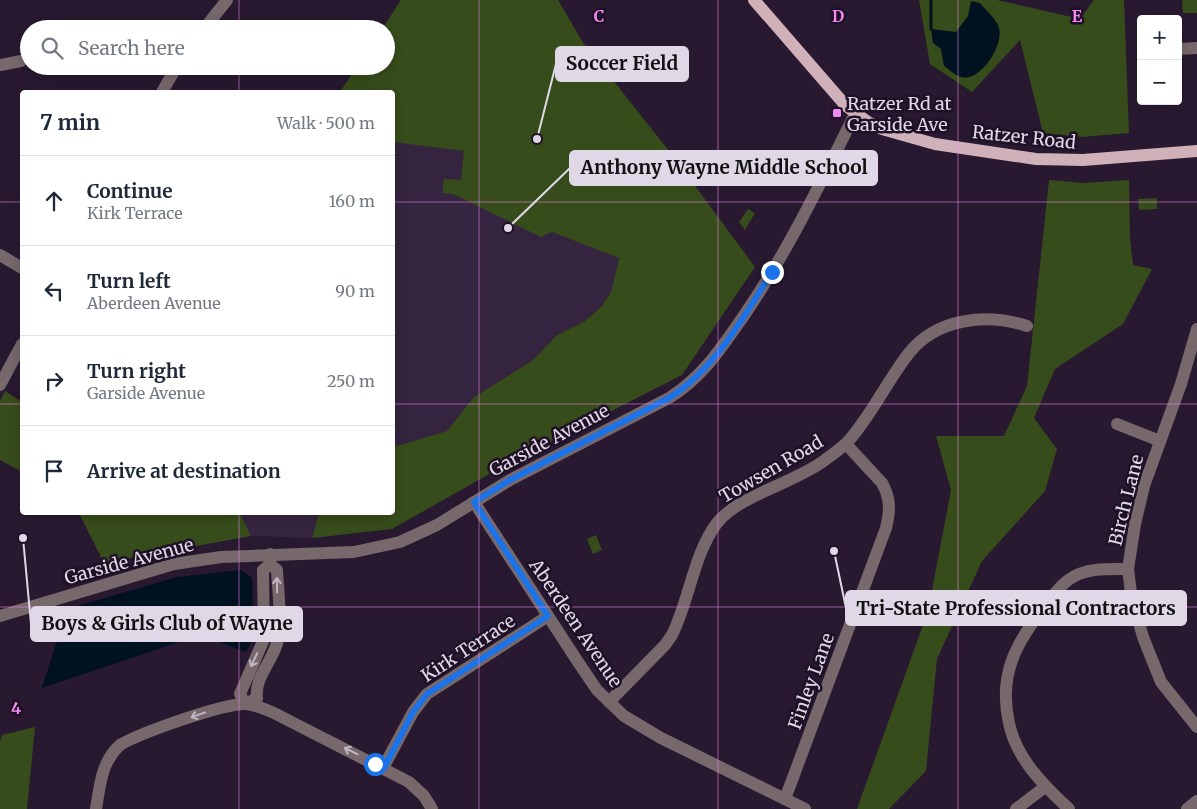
<!DOCTYPE html>
<html lang="en">
<head>
<meta charset="utf-8">
<style>
	:root { --surface:#fff; --page:#f6f6f7; --text:#1f2937; --muted:#747a83; --line:#e0e1e3 }
	body { margin:0; font-family:Merriweather,serif; background:var(--page); color:var(--text) }
	.controls { position:absolute; right:15px; top:15px; display:grid; overflow:hidden; border-radius:5px; box-shadow:0 2px 12px #0003 }
	.controls button { width:45px; height:45px; display:grid; place-items:center; padding:0; border:0; border-bottom:1px solid var(--line); background:var(--surface); color:var(--text); font:25px sans-serif }
	.stop { position:absolute; width:15px; height:15px; margin:-11px; border:4px solid #1a73e8; border-radius:50%; background:#fff }
	.stop.end { background:#1a73e8; border-color:#fff; box-shadow:0 1px 5px #0008 }
	.list { margin:0; padding:0; list-style:none }
	h2 { display:flex; justify-content:space-between; align-items:center; height:65px; margin:0; padding:0 20px; font-size:21px }
	h2 small { font-size:16px; font-weight:400; color:var(--muted) }
	.list li { display:grid; grid-template-columns:32px 1fr auto; gap:15px; align-items:center; box-sizing:border-box; height:90px; padding:0 20px; border-top:1px solid var(--line) }
	.list b { display:block; font-size:19px; white-space:nowrap }
	.list p { margin:0; font-size:16px; white-space:nowrap; color:var(--muted) }
	.list em { font-size:16px; font-style:normal; color:var(--muted) }
	.icon { flex:none; width:28px; height:28px; fill:none; stroke:currentColor; stroke-width:2; stroke-linecap:round; stroke-linejoin:round }
	.map { position:relative; flex:none; width:1197px; height:809px; overflow:hidden }
	.search { position:absolute; background:var(--surface); box-shadow:0 2px 12px #0003; left:20px; top:20px; width:375px; height:55px; display:flex; align-items:center; gap:12px; box-sizing:border-box; padding:0 18px; border-radius:28px; color:var(--muted); font-size:19px }
	.panel { position:absolute; background:var(--surface); box-shadow:0 2px 12px #0003; left:20px; top:90px; width:375px; height:425px; border-radius:5px }
	.map>svg:first-child { display:block }
	.built { fill:#35243f }
	.green { fill:#374c1b }
	.water { fill:#001120 }
	.lines { fill:none; stroke-linecap:round; stroke-linejoin:round }
	.stream { stroke:#001120; stroke-width:3 }
	.minor { stroke:#77686c; stroke-width:12 }
	.major { stroke:#d0b0b9; stroke-width:12 }
	.oneway { stroke:#c1b6c2 }
	.route { stroke:#1a73e8; stroke-width:6 }
	.grid { fill:none; stroke:#f38af1; stroke-width:1; stroke-opacity:0.55 }
	.poi-dot { fill:#f38af1; stroke:#1e1026; stroke-width:2 }
	.labels { text-anchor:middle; dominant-baseline:central; stroke-width:5; stroke-linejoin:round; paint-order:stroke }
	.poi-label { font-size:18px; fill:#e1d8e7; stroke:#1e1026; text-anchor:start }
	.street-label { font-size:18px; fill:#e1d8e7; stroke:#1e1026 }
	.grid-label { font-size:16px; text-anchor:middle; font-weight:bold; fill:#f38af1; stroke:#1e1026; stroke-width:5; stroke-linejoin:round; paint-order:stroke }
	.leader { fill:none; stroke:#e1d8e7; stroke-width:2 }
	.callout-dot { fill:#e1d8e7; stroke:#1e1026; stroke-width:2 }
	.callout { fill:#e1d8e7; stroke:#e1d8e7; stroke-width:2 }
	.callout-label { font-size:19px; text-anchor:middle; font-weight:bold; fill:#111 }
</style>
</head>
<body>
<div class="map">
<svg width="1197" height="809" viewBox="0 0 1197 809">
	<rect width="100%" height="100%" fill="#281930"/>
	<!-- built -->
	<g class="built">
		<polygon points="401,0 558,0 582,41 619,257 611,292 601,307 585,321 557,335 533,360 473,398 447,431 393,447 392,92 340,92 357,66 386,66 386,29 382,29"/>
		<polygon points="240,513 319,513 312,538 251,536"/>
	</g>
	<!-- green -->
	<g class="green">
		<polygon points="401,0 558,0 582,41 673,156 755,267 682,375 507,464 392,529 312,538 319,513 392,512 393,447 447,431 473,398 533,360 557,335 585,321 601,307 611,292 619,258 552,232 541,237 453,194 442,193 444,179 461,180 464,151 393,142 392,92 340,92 357,66 386,66 386,29 382,29"/>
		<polygon points="919,0 997,0 1080,19 1094,0 1124,0 1129,133 1082,137 1043,133 1020,40 972,92 930,64"/>
		<polygon points="1182,0 1197,0 1197,13 1183,13"/>
		<polygon points="1049,180 1084,183 1129,180 1130,238 1133,265 1152,269 1123,324 1055,369 1034,418 1057,449 1045,491 982,561 937,659 926,771 889,809 857,809 928,611 951,490 936,436 1004,436 1027,386"/>
		<polygon points="1157,198 1157,209 1139,210 1138,199"/>
		<polygon points="748,209 755,213 745,230 739,222"/>
		<polygon points="5,391 22,402 22,472 0,460 0,401"/>
		<polygon points="79,513 240,513 251,536 104,563"/>
		<polygon points="596,535 602,550 593,554 587,539"/>
		<polygon points="35,727 27,809 0,809 0,741 2,735"/>
	</g>
	<!-- water -->
	<g class="water">
		<path d="M971,1L980,3C985,10 997,19 999,28C1004,45 980,83 961,77C955,76 949,69 944,66L941,49L933,43L931,29L956,32L968,16Z"/>
		<polygon points="241,570 252,578 254,637 246,652 200,635 42,688 67,609 177,577"/>
	</g>
	<g class="lines">
		<!-- stream -->
		<polyline class="stream" points="931,29 931,0"/>
		<!-- minor -->
		<g class="minor">
			<polyline points="204,29 227,0"/>
			<polyline points="1178,49 1197,48"/>
			<polyline points="0,65 21,61"/>
			<polyline points="162,92 177,66"/>
			<polyline points="0,255 22,268"/>
			<polyline points="1197,329 1181,384 1144,486 1135,524 1128,569 1131,593 1143,637 1161,682 1197,727"/>
			<polyline points="0,385 22,344"/>
			<polyline points="1117,424 1160,441"/>
			<polyline points="474,502 578,662 597,690 624,716 661,738 805,809"/>
			<path d="M270,554V564L277,570C278,592 282,619 278,640C273,661 254,678 257,698L245,704L240,694L264,639L263,570L270,564"/>
			<path d="M0,616L174,564L221,557L354,552L400,542L437,525L510,480L669,398C703,377 722,347 745,314C788,251 821,182 855,114"/>
			<path d="M609,702L665,645L672,635C689,601 694,553 717,523C739,495 795,483 825,460C834,453 844,447 851,438C873,412 888,380 909,353C937,318 987,313 1027,326"/>
			<polyline points="383,768 413,712 427,694 548,616"/>
			<path d="M785,799L886,528C890,511 891,499 882,483L846,444"/>
			<path d="M96,809C100,786 101,762 120,745C140,733 224,703 246,704C256,705 264,709 272,712L409,782L424,796L432,809"/>
			<polyline points="1016,809 1045,787"/>
			<path d="M1069,809C1044,786 1016,758 1009,723C998,675 1016,642 1046,605C1055,593 1064,580 1079,574C1094,568 1112,569 1128,569"/>
			<polyline points="1187,809 1197,801"/>
		</g>
		<!-- major -->
		<polyline class="major" points="754,0 846,106 868,122 882,129 935,144 1036,159 1083,160 1197,151"/>
	</g>
	<!-- one-way arrows -->
	<defs><path id="oneway-shaft" d="M-6 0H5M1.5-3L5.5 0L1.5 3" fill="none" stroke-width="1.6" stroke-linecap="round" stroke-linejoin="round" transform="scale(1.25)"/></defs>
	<g class="oneway">
		<use href="#oneway-shaft" transform="translate(277 585) rotate(-91)"/>
		<use href="#oneway-shaft" transform="translate(254 660) rotate(115)"/>
		<use href="#oneway-shaft" transform="translate(198 715) rotate(160)"/>
		<use href="#oneway-shaft" transform="translate(351 751) rotate(-154)"/>
	</g>
	<g class="lines">
		<!-- route -->
		<path class="route" d="M375,764L384,768L413,712L427,694L548,616L474,502L510,480L669,398C715,369 743,318 772,272"/>
	</g>
	<!-- grid -->
	<path class="grid" d="M239,0V29M479,0V809M718,0V809M958,0V809M239,66V92M0,202H22M392,202H1197M0,404H22M392,404H1197M239,512V809M0,607H1197"/>
	<!-- markers -->
	<rect class="poi-dot" x="832" y="108" width="10" height="10" rx="2.5"/>
	<g class="labels">
		<!-- poi labels -->
		<g class="poi-label">
			<text x="847" y="103">Ratzer Rd at<tspan x="847" dy="21">Garside Ave</tspan></text>
		</g>
		<!-- street labels -->
		<g class="street-label">
			<text transform="translate(1024 137) rotate(6)">Ratzer Road</text>
			<text transform="translate(549 440) rotate(-28)">Garside Avenue</text>
			<text transform="translate(771 469) rotate(-30)">Towsen Road</text>
			<text transform="translate(1126 500) rotate(-76)">Birch Lane</text>
			<text transform="translate(129 561) rotate(-15)">Garside Avenue</text>
			<text transform="translate(576 623) rotate(56)">Aberdeen Avenue</text>
			<text transform="translate(468 648) rotate(-33)">Kirk Terrace</text>
			<text transform="translate(811 681) rotate(-70)">Finley Lane</text>
		</g>
	</g>
	<g class="grid-label">
		<text x="599" y="22">C</text>
		<text x="838" y="22">D</text>
		<text x="1077" y="22">E</text>
		<text x="16" y="714">4</text>
	</g>
	<!-- callouts -->
	<path class="leader" d="M537 139L556 64M508 228L570 168M834 551L846 608M23 538L31 624"/>
	<g class="callout-dot">
		<circle cx="537" cy="139" r="5"/>
		<circle cx="508" cy="228" r="5"/>
		<circle cx="834" cy="551" r="5"/>
		<circle cx="23" cy="538" r="5"/>
	</g>
	<g class="callout">
		<rect x="556" y="47" width="132" height="34" rx="5"/>
		<rect x="570" y="151" width="307" height="34" rx="5"/>
		<rect x="846" y="591" width="340" height="34" rx="5"/>
		<rect x="31" y="607" width="271" height="34" rx="5"/>
	</g>
	<g class="callout-label">
		<text x="622" y="70">Soccer Field</text>
		<text x="724" y="174">Anthony Wayne Middle School</text>
		<text x="1016" y="615">Tri-State Professional Contractors</text>
		<text x="167" y="630">Boys &amp; Girls Club of Wayne</text>
	</g>
</svg>
<div class="controls">
<button>+</button>
<button>−</button>
</div>
<div class="stop" style="left:375px;top:764px"></div>
<div class="stop end" style="left:772px;top:272px"></div>
<div class="search"><svg class="icon" aria-label="search" viewBox="0 0 24 24"><circle cx="10" cy="10" r="6"/><path d="M15 15l6 6"/></svg>Search here</div>
<section class="panel">
<h2>7 min<small>Walk · 500 m</small></h2>
<ul class="list">
<li><svg class="icon" aria-label="ahead" viewBox="0 0 24 24"><path d="M12 20V5M6 11l6-6 6 6"/></svg><div><b>Continue</b><p>Kirk Terrace</p></div><em>160 m</em></li>
<li><svg class="icon" aria-label="left" viewBox="0 0 24 24"><path d="M17 20v-9H6M10 6l-5 5 5 5"/></svg><div><b>Turn left</b><p>Aberdeen Avenue</p></div><em>90 m</em></li>
<li><svg class="icon" aria-label="right" viewBox="0 0 24 24"><path d="M7 20v-9h11M14 6l5 5-5 5"/></svg><div><b>Turn right</b><p>Garside Avenue</p></div><em>250 m</em></li>
<li><svg class="icon" aria-label="arrive" viewBox="0 0 24 24"><path d="M6 21V4h12l-3 4 3 4H6"/></svg><div><b>Arrive at destination</b></div></li>
</ul>
</section>
</div>
</body>
</html>
